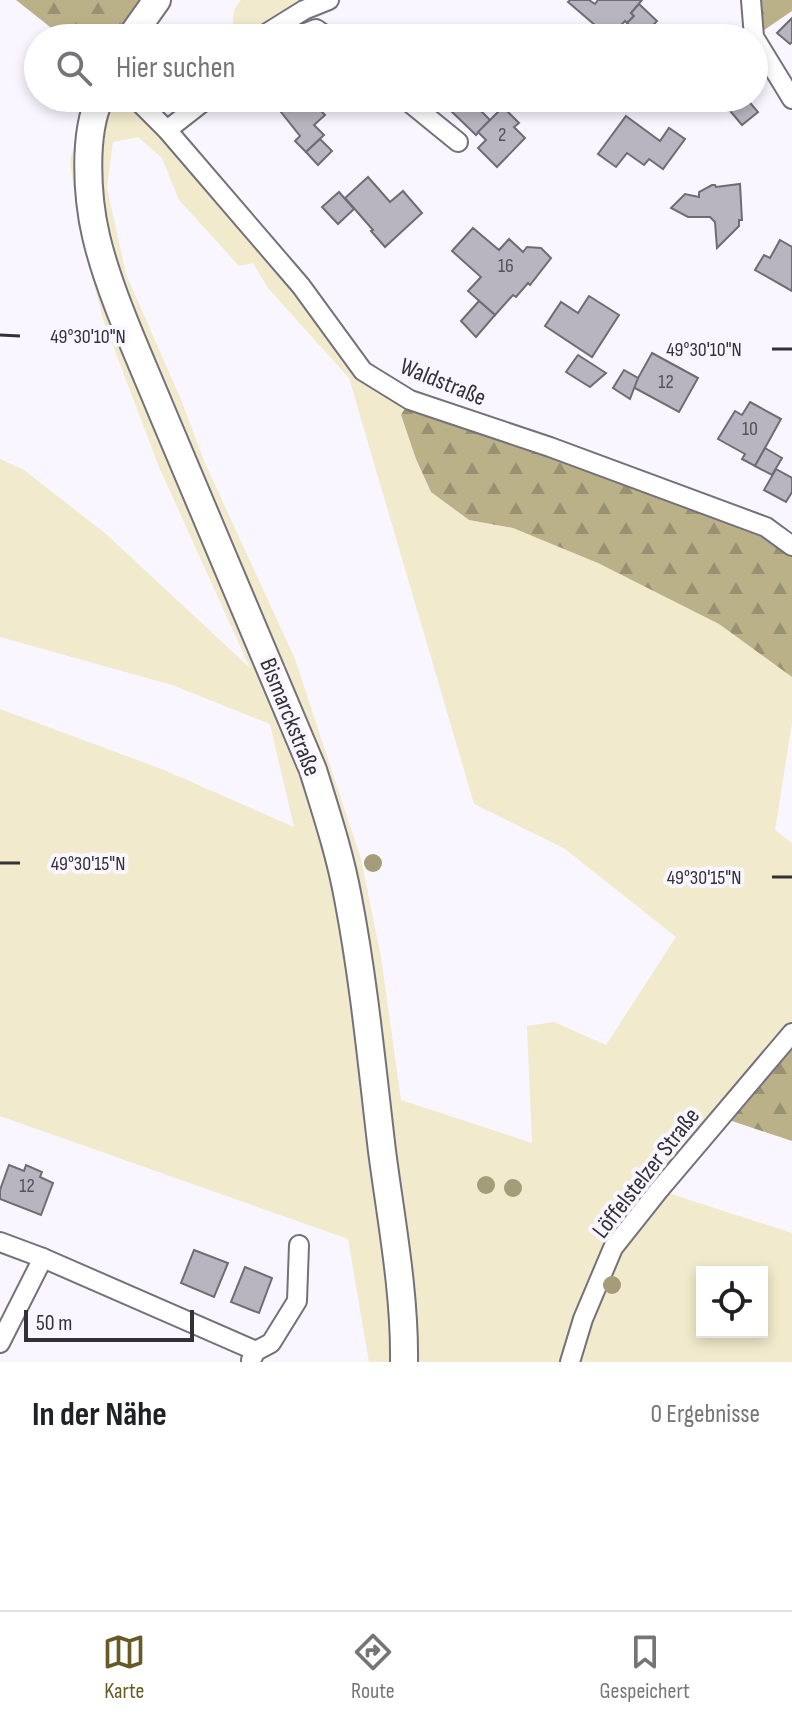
<!DOCTYPE html>
<html lang="de">
<head>
<meta charset="utf-8">
<style>
	:root { --surface:#fff; --page:#f2f2f2; --text:#202124; --muted:#757577; --line:#e0e0e0; --accent:#675a27 }
	body { margin:0; font-family:"Sofia Sans Condensed",sans-serif; background:var(--page); color:var(--text) }
	.controls { position:absolute; right:24px; bottom:24px; display:grid; overflow:hidden; border-radius:0px; box-shadow:0 4px 12px #0003 }
	.controls button { width:72px; height:72px; display:grid; place-items:center; padding:0; border:0; border-bottom:2px solid var(--line); background:var(--surface); color:var(--text); font:40px sans-serif }
	.scale { position:absolute; left:24px; bottom:20px; width:170px; box-sizing:border-box; padding-left:8px; border:4px solid #333136; border-top:0; font-size:22px; line-height:28px; white-space:nowrap; color:#333136; -webkit-text-stroke:6px #f9f6ff; paint-order:stroke }
	.list { margin:0; padding:0; list-style:none }
	h2 { display:flex; justify-content:space-between; align-items:center; height:104px; margin:0; padding:0 32px; font-size:34px }
	h2 small { font-size:26px; font-weight:400; color:var(--muted) }
	.icon { flex:none; width:44px; height:44px; fill:none; stroke:currentColor; stroke-width:2; stroke-linecap:round; stroke-linejoin:round }
	.map { position:relative; flex:none; width:792px; height:1362px; overflow:hidden }
	.search { position:absolute; background:var(--surface); box-shadow:0 4px 12px #0003; left:24px; right:24px; top:24px; height:88px; display:flex; align-items:center; gap:20px; box-sizing:border-box; padding:0 28px; border-radius:44px; color:var(--muted); font-size:30px }
	.sheet { height:248px; background:var(--surface) }
	nav { display:flex; justify-content:space-around; align-items:center; box-sizing:border-box; height:112px; border-top:2px solid var(--line); background:var(--surface); font-size:22px; color:var(--muted) }
	nav a { display:grid; justify-items:center; gap:4px }
	nav .on { color:var(--accent) }
	.map>svg:first-child { display:block }
	.grass { fill:#f1eacc; fill-rule:evenodd }
	.forest { fill:url(#forest-firs) }
	.building { fill:#b9b5c0; stroke:#6f6c76; stroke-width:2 }
	.lines { fill:none; stroke-linecap:round; stroke-linejoin:round }
	.street-casing { stroke:#74717b; stroke-width:22 }
	.secondary-casing { stroke:#74717b; stroke-width:30 }
	.street { stroke:#fff; stroke-width:18 }
	.secondary { stroke:#fff; stroke-width:26 }
	.tree { fill:#a59c79 }
	.ticks { fill:none; stroke:#333136; stroke-width:3 }
	.labels { text-anchor:middle; dominant-baseline:central; stroke-width:8; stroke-linejoin:round; paint-order:stroke }
	.number-label { font-size:20px; fill:#545258 }
	.street-label { font-size:24px; fill:#333136; stroke:#f9f6ff }
	.ticks-label { font-size:20px; text-anchor:middle; fill:#333136; stroke:#f9f6ff; stroke-width:8; stroke-linejoin:round; paint-order:stroke }
</style>
</head>
<body>
<div class="map">
<svg width="792" height="1362" viewBox="0 0 792 1362">
	<defs>
		<pattern id="forest-firs" width="22" height="20" patternUnits="userSpaceOnUse" patternTransform="scale(2)"><rect width="22" height="20" fill="#bbb189"/><path d="M5 1l3.5 6h-7zM16 11l3.5 6h-7z" fill="#999171"/></pattern>
	</defs>
	<rect width="100%" height="100%" fill="#f9f6ff"/>
	<!-- grass -->
	<g class="grass">
		<polygon points="241,0 329,0 259,38 232,38 234,10"/>
		<path d="M87,98H135L363,371L410,400L401,415L416,459L431,492L469,520L513,528L598,562L719,624L792,677V723L775,830L792,843V1033L659,1190L792,1233V1362H369L348,1239L0,1116V709L164,770L294,827L270,724L172,685L0,637V459L24,470L106,534L250,668L159,467L104,322L79,229L70,161ZM138,137L162,158L179,200L239,266L253,263L268,288L349,378L474,804L565,849L676,937L606,1045L554,1022L527,1026L532,1143L401,1100L381,957L361,859L295,659L204,461L182,402L126,274L107,188L113,142ZM702,1272H762V1332H702Z"/>
	</g>
	<!-- forest -->
	<g class="forest">
		<polygon points="16,0 157,0 130,38 64,38"/>
		<polygon points="751,0 792,0 792,11 754,37"/>
		<polygon points="410,400 792,546 792,677 719,624 598,563 513,528 469,520 431,492 416,459 401,415"/>
		<polygon points="792,1033 792,1141 720,1117"/>
	</g>
	<!-- building -->
	<g class="building">
		<polygon points="570,0 589,0 595,4 598,0 642,0 631,13 634,16 627,23 625,21 609,38 604,38 594,29 596,26 568,2"/>
		<polygon points="639,4 657,21 642,37 627,23 634,16 631,13"/>
		<polygon points="792,18 792,42 790,44 777,33"/>
		<polygon points="276,98 308,98 325,115 314,125 324,135 306,152 295,141 300,136 273,102"/>
		<polygon points="460,98 468,98 490,120 476,135 449,109"/>
		<polygon points="735,98 746,98 758,112 742,125 726,106"/>
		<polygon points="503,107 519,123 514,127 525,138 497,167 478,148 486,140 478,132"/>
		<polygon points="626,116 660,141 669,128 685,139 663,169 649,159 644,165 627,153 616,167 598,154"/>
		<polygon points="320,139 332,151 318,165 306,152"/>
		<polygon points="368,177 390,202 403,191 422,213 385,247 371,231 373,230 345,198"/>
		<polygon points="740,184 742,220 739,220 739,226 717,248 715,222 710,217 688,217 671,208 685,194 699,197 699,192 712,185 715,185 716,187"/>
		<polygon points="339,192 354,209 338,224 322,207"/>
		<polygon points="473,228 499,250 509,239 523,252 527,247 541,248 551,258 530,285 528,283 516,297 513,295 495,315 468,291 481,277 452,251"/>
		<polygon points="780,240 792,247 792,291 755,270 764,255 770,258"/>
		<polygon points="589,296 619,315 592,357 545,326 561,302 578,313"/>
		<polygon points="479,301 495,315 476,337 461,321"/>
		<polygon points="652,353 698,378 679,412 633,387"/>
		<polygon points="578,355 606,373 590,387 566,372"/>
		<polygon points="624,370 638,378 630,399 613,388"/>
		<polygon points="750,402 781,419 755,466 742,459 745,454 718,439 735,411 742,415"/>
		<polygon points="765,448 782,458 772,475 755,466"/>
		<polygon points="776,469 792,478 792,492 786,502 764,490"/>
		<polygon points="9,1165 24,1171 26,1165 42,1172 40,1177 53,1183 41,1215 0,1199 0,1190"/>
		<polygon points="194,1250 228,1263 214,1297 181,1283"/>
		<polygon points="245,1267 272,1278 259,1313 231,1302"/>
	</g>
	<g class="lines">
		<!-- street casing -->
		<g class="street-casing">
			<g id="street">
				<polyline points="751,0 754,37 792,99"/>
				<polyline points="259,38 304,10 329,0"/>
				<polyline points="293,38 316,29 329,38"/>
				<polyline points="135,98 167,130 301,286 363,371 410,400 550,447 766,527 792,546"/>
				<polyline points="404,98 458,142"/>
				<polyline points="167,130 208,98"/>
				<polyline points="0,1242 43,1258 256,1351"/>
				<polyline points="0,1343 43,1258"/>
				<polyline points="251,1360 256,1351 271,1343 297,1301 299,1245"/>
				<polyline points="570,1362 583,1319 613,1248 659,1190 792,1033"/>
			</g>
		</g>
		<!-- secondary casing -->
		<g class="secondary-casing">
			<g id="secondary">
				<polyline points="130,38 157,0"/>
				<path d="M100,98C83,134 87,197 96,236C109,292 140,358 162,412C211,531 263,650 313,770C326,812 340,854 348,898C364,981 372,1067 382,1151C391,1220 405,1292 404,1362"/>
			</g>
		</g>
		<!-- street -->
		<use href="#street" class="street"/>
		<!-- secondary -->
		<use href="#secondary" class="secondary"/>
	</g>
	<!-- trees -->
	<g class="tree">
		<circle cx="373" cy="863" r="9"/>
		<circle cx="486" cy="1185" r="9"/>
		<circle cx="513" cy="1188" r="9"/>
		<circle cx="612" cy="1285" r="9"/>
	</g>
	<!-- ticks -->
	<path class="ticks" d="M0,335L20,336M772,349H792M0,863H20M772,877H792"/>
	<g class="labels">
		<!-- number labels -->
		<g class="number-label">
			<text x="502" y="135">2</text>
			<text x="506" y="266">16</text>
			<text x="666" y="382">12</text>
			<text x="750" y="429">10</text>
			<text x="27" y="1186">12</text>
		</g>
		<!-- street labels -->
		<g class="street-label">
			<text transform="translate(443 382) rotate(22)">Waldstraße</text>
			<text transform="translate(290 717) rotate(68)">Bismarckstraße</text>
			<text transform="translate(646 1173) rotate(-52)">Löffelstelzer Straße</text>
		</g>
	</g>
	<g class="ticks-label">
		<text x="88" y="343">49°30'10"N</text>
		<text x="704" y="356">49°30'10"N</text>
		<text x="88" y="870">49°30'15"N</text>
		<text x="704" y="884">49°30'15"N</text>
	</g>
</svg>
<div class="controls">
<button><svg class="icon" aria-label="locate" viewBox="0 0 24 24"><circle cx="12" cy="12" r="6"/><path d="M12 2v4M12 18v4M2 12h4M18 12h4"/></svg></button>
</div>
<div class="scale">50 m</div>
<div class="search"><svg class="icon" aria-label="search" viewBox="0 0 24 24"><circle cx="10" cy="10" r="6"/><path d="M15 15l6 6"/></svg>Hier suchen</div>
</div>
<section class="sheet">
<h2>In der Nähe<small>0 Ergebnisse</small></h2>
<ul class="list">
</ul>
</section>
<nav>
<a class="on"><svg class="icon" aria-label="map" viewBox="0 0 24 24"><path d="M3 6l6-2 6 2 6-2v14l-6 2-6-2-6 2zM9 4v14M15 6v14"/></svg>Karte</a>
<a><svg class="icon" aria-label="directions" viewBox="0 0 24 24"><path d="M12 3l9 9-9 9-9-9zM9 14v-3h6M13 9l2 2-2 2"/></svg>Route</a>
<a><svg class="icon" aria-label="saved" viewBox="0 0 24 24"><path d="M7 4h10v16l-5-4-5 4z"/></svg>Gespeichert</a>
</nav>
</body>
</html>
